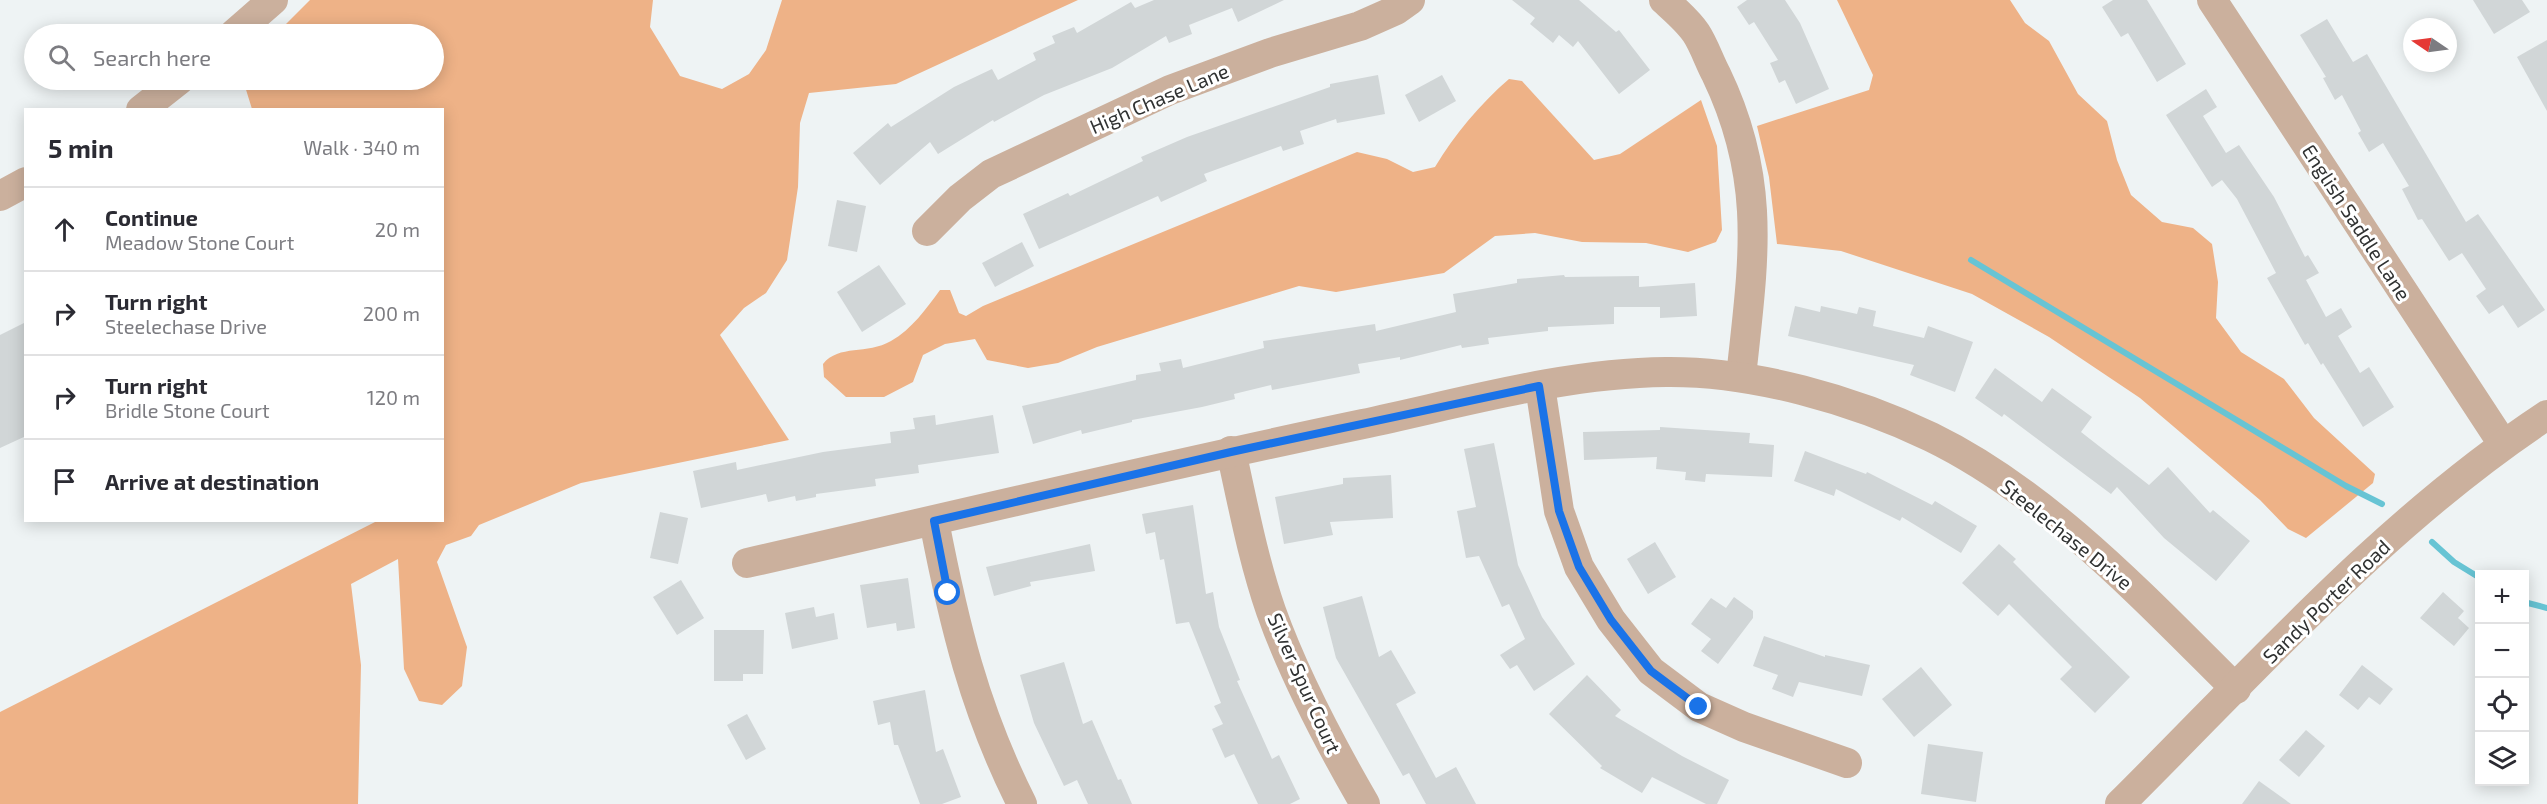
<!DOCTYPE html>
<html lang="en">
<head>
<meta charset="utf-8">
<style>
	:root { --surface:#fff; --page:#f2f2f3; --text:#2b2b33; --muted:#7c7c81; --line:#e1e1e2 }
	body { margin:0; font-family:"Exo 2",sans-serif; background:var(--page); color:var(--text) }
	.controls { position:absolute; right:18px; bottom:18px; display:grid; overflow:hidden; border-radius:0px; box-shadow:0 3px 15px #0003 }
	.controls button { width:54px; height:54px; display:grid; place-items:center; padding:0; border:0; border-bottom:2px solid var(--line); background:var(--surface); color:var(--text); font:30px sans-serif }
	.compass { position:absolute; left:2403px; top:18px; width:54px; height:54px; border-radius:50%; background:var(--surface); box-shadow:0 3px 15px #0003; rotate:283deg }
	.stop { position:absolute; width:18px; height:18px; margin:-14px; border:4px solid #1a73e8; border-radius:50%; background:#fff }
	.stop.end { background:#1a73e8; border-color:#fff; box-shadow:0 2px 6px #0008 }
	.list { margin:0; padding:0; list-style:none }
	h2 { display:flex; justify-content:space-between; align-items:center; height:78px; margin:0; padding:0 24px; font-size:26px }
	h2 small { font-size:20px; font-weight:400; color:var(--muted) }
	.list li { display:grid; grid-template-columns:39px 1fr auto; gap:18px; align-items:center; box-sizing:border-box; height:84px; padding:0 24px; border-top:2px solid var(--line) }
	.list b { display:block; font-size:22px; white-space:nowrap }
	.list p { margin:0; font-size:20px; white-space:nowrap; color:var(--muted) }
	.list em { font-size:20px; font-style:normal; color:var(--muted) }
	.icon { flex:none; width:33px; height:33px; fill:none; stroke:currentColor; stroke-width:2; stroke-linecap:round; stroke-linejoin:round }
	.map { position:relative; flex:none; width:2547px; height:804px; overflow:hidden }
	.search { position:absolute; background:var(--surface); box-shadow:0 3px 15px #0003; left:24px; top:24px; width:420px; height:66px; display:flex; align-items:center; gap:15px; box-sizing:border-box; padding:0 21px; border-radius:33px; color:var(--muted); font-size:22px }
	.panel { position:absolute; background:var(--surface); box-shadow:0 3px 15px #0003; left:24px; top:108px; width:420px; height:414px; border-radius:0px }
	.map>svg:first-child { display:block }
	.forest { fill:#eeb287 }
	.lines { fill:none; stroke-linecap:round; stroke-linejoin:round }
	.stream { stroke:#67c4d4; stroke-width:6 }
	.building { fill:#d1d6d7 }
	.minor { stroke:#cbb09d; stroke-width:30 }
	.route { stroke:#1a73e8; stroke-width:8 }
	.labels { text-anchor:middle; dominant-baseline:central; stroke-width:6; stroke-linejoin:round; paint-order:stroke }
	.street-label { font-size:20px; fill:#303232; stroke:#fff }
</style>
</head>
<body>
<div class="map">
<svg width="2547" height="804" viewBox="0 0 2547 804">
	<rect width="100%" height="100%" fill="#eef3f4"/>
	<!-- forest -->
	<g class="forest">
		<polygon points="310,0 653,0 650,27 680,76 722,89 749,74 766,50 782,0 1078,0 896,84 809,93 800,123 798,187 787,260 766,293 744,308 720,335 789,440 581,483 479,525 471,536 446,545 437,562 467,647 462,686 442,705 419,701 404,669 398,559 351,584 361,665 358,804 0,804 0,712 377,521 442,520 442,110 252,109 243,80 434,80 434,34 276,34"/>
		<polygon points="1837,0 2010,0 2025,23 2049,41 2078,94 2107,121 2117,160 2131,195 2162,222 2193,228 2212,244 2218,282 2216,318 2241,352 2284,379 2314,418 2375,474 2373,483 2306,538 2288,529 2260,500 2140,398 2049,337 1972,294 1841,251 1777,244 1769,177 1757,126 1869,90 1873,75"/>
		<path d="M1509,79L1522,81L1594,160L1620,154L1701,100L1717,146L1722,230L1716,242L1688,252L1646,243L1582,242L1535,233L1495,236L1444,273L1336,292L1299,286L1097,347L1058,363L1028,368L987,360L975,339L945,344L923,355L913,382L884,397H846L824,377L823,364C839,344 867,355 891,341C912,329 926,309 940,290H950L959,313L966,316L983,306L1357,152L1387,159L1413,172L1435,167C1455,134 1480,104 1509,79Z"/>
	</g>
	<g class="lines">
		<!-- stream -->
		<g class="stream">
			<polyline points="1971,260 2346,486 2382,504"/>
			<polyline points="2432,542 2454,562 2480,578"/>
			<polyline points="2524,602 2547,608"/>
		</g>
	</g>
	<!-- building -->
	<g class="building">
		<polygon points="1154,0 1284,0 1238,22 1232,8 1189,25 1192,34 1169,43 1166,36 1112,68 1044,95 994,122 993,120 938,154 930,142 880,185 853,153 888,123 891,127 954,87 992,69 998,80 1036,60 1033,53 1055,43 1052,36 1074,27 1077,33 1131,2 1135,8"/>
		<polygon points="1512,0 1579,0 1616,32 1619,30 1650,70 1619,94 1578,41 1573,47 1559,35 1553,43 1530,24 1535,18"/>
		<polygon points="1747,0 1785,0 1800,23 1829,89 1796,104 1785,80 1779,83 1770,63 1778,60 1754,22 1749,25 1737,7"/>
		<polygon points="2113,0 2147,0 2186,64 2157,82 2128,33 2121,37 2102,7"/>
		<polygon points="2473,0 2522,0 2530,12 2494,34"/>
		<polygon points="2327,19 2353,62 2367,54 2466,222 2478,214 2545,310 2518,328 2503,305 2489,314 2476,296 2486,289 2462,253 2449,261 2422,219 2418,220 2402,189 2409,186 2383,143 2369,152 2358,133 2361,131 2342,95 2335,100 2323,78 2326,77 2300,35"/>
		<polygon points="2547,40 2547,111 2517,57"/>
		<polygon points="1378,75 1385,114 1337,123 1336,119 1300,131 1304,144 1283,151 1281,146 1204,174 1207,181 1161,202 1158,196 1039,249 1023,214 1068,193 1070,196 1143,161 1141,157 1187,137 1330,87 1330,84"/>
		<polygon points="1442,75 1456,101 1419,122 1405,95"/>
		<polygon points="2206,89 2217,107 2203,116 2226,153 2239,145 2274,197 2305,257 2308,255 2319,273 2306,280 2326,317 2341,308 2352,327 2338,336 2360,373 2369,367 2394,407 2363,427 2323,363 2321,365 2308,343 2305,345 2267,278 2276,273 2237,199 2222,180 2212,187 2166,115"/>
		<polygon points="837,200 866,206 857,252 828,246"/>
		<polygon points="1022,242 1034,266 995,287 982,263"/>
		<polygon points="879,265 906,304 862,332 837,292"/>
		<polygon points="1564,275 1565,277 1639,276 1639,287 1695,283 1697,316 1660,318 1660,307 1614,307 1614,324 1548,327 1548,331 1488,338 1489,344 1462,348 1461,345 1400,360 1400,357 1358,364 1360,373 1272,390 1271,385 1234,394 1235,399 1202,407 1132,420 1132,422 1082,434 1081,430 1033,444 1022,406 1136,380 1136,375 1161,371 1159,363 1181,359 1183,368 1264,348 1263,341 1375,324 1376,331 1456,312 1453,294 1517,283 1517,279"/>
		<polygon points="1795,306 1820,312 1821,306 1857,314 1859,307 1876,311 1873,326 1924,338 1928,326 1973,342 1955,392 1910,375 1914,365 1788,336"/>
		<polygon points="26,322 26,436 0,448 0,335"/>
		<polygon points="1995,368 2042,402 2052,388 2092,417 2081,432 2149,485 2168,467 2210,513 2213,510 2250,541 2216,581 2164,538 2117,487 2111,494 2004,414 2002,417 1975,398"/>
		<polygon points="935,415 936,425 993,415 999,453 918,465 919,473 875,479 876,486 816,494 816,497 796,501 795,496 768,502 766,494 701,508 693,471 736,462 737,470 823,452 891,443 890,432 915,429 913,418"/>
		<polygon points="1660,427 1750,433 1749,443 1774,445 1772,477 1706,474 1705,482 1685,480 1686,472 1656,469 1657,457 1584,460 1583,432 1660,430"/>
		<polygon points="1494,443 1518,565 1542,617 1575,664 1534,691 1517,665 1510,669 1500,655 1525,639 1509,604 1502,607 1479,556 1466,558 1457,511 1476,507 1464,449"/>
		<polygon points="1805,451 1866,474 1867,472 1932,505 1935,501 1977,526 1961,553 1902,517 1900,521 1836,489 1834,496 1794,481"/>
		<polygon points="1391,475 1393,518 1330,522 1333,535 1284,544 1275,497 1343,484 1343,478"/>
		<polygon points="1193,505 1206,594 1213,592 1219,627 1240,680 1237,681 1272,759 1279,755 1300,799 1290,804 1258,804 1234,754 1225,758 1212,729 1223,724 1214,706 1221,703 1189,622 1176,624 1164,559 1160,560 1155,532 1146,534 1142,514"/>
		<polygon points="660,512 688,518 678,564 650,558"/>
		<polygon points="1655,542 1676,577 1648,594 1627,559"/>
		<polygon points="1090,544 1095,571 1030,582 1031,586 994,596 986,567"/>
		<polygon points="1999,544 2016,559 2013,562 2031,580 2130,677 2095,713 2060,679 2072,667 2009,604 1998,616 1962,583"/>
		<polygon points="908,578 915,628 897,631 896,623 867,628 860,585"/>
		<polygon points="681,580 704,618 677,635 653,597"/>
		<polygon points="2443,592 2464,611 2458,618 2469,628 2454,646 2420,618"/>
		<polygon points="1362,596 1379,657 1391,650 1416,693 1396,704 1436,778 1456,767 1476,804 1426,804 1409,773 1403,776 1336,658 1323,607"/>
		<polygon points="1734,597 1753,611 1753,618 1718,664 1701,651 1711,639 1691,624 1711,598 1726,608"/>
		<polygon points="814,607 816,617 834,613 838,639 792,649 785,613"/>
		<polygon points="714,630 764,630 763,674 743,674 743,681 714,681"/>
		<polygon points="1764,636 1825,657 1825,655 1870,665 1862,696 1799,682 1793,697 1772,689 1778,675 1753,666"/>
		<polygon points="1064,662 1083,724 1092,720 1118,780 1121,779 1132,804 1088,804 1077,780 1064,786 1034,723 1020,675"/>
		<polygon points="2362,665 2393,689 2380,705 2369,697 2358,710 2339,695"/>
		<polygon points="1921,667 1952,705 1914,737 1882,699"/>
		<polygon points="1587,675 1621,710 1615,716 1682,756 1729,780 1717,804 1706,804 1652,777 1642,793 1600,768 1602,766 1549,714"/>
		<polygon points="925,690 936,752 943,749 961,797 942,804 920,804 898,745 894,745 890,722 878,725 873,701"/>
		<polygon points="747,714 766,749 746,760 727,725"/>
		<polygon points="2306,730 2325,746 2299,777 2279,760"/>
		<polygon points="1928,744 1983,752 1976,802 1921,794"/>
		<polygon points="2259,781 2291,804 2242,804"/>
	</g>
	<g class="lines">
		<!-- minor -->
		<g class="minor">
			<path d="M1664,0C1675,10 1688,21 1696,33C1704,45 1709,61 1716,74C1768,182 1753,263 1741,377"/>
			<polyline points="2212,0 2503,444"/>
			<polyline points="234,34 273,0"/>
			<polyline points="141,110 179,80"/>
			<polyline points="0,196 26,182"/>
			<polyline points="927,231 960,198 991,174 1170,90 1270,53 1360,26 1396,10 1410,0"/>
			<polyline points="1540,386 1559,511 1579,567 1611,620 1651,671 1699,707 1744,727 1847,763"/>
			<path d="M1231,451C1243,505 1253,559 1271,611C1295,678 1329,742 1365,804"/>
			<path d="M934,521C954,624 974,709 1022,804"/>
			<path d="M747,563C953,516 1157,467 1363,424C1462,403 1564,373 1666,372C1753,371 1854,400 1931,437C2048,494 2145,599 2236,689"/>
			<path d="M2120,804C2256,669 2386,521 2547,415"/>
		</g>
	</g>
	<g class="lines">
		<!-- route -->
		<polyline class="route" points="948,593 934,521 1231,452 1539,386 1559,511 1579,567 1611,620 1651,671 1699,707"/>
	</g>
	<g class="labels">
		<!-- street labels -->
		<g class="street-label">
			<text transform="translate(1159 98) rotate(-23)">High Chase Lane</text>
			<text transform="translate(2357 222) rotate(57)">English Saddle Lane</text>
			<text transform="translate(2067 534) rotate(39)">Steelechase Drive</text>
			<text transform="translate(2326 601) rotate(-44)">Sandy Porter Road</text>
			<text transform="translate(1305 683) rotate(66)">Silver Spur Court</text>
		</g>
	</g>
</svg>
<div class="controls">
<button>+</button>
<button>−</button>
<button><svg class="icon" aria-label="locate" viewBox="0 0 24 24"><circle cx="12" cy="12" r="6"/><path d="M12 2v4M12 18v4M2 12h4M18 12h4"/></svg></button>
<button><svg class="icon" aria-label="layers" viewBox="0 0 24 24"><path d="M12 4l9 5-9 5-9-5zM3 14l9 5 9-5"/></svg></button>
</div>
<svg class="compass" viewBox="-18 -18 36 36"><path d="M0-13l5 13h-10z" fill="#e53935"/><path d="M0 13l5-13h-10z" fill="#7c7c81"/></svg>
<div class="stop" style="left:948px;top:593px"></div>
<div class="stop end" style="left:1699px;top:707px"></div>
<div class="search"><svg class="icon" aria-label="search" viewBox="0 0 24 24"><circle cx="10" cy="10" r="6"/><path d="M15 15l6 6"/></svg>Search here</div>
<section class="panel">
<h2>5 min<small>Walk · 340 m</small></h2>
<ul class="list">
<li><svg class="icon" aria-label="ahead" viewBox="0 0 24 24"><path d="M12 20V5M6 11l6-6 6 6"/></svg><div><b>Continue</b><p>Meadow Stone Court</p></div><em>20 m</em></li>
<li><svg class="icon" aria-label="right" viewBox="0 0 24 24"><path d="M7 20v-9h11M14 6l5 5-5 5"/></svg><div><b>Turn right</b><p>Steelechase Drive</p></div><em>200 m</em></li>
<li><svg class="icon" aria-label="right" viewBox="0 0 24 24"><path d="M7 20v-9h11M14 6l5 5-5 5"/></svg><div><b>Turn right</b><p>Bridle Stone Court</p></div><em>120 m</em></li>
<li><svg class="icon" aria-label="arrive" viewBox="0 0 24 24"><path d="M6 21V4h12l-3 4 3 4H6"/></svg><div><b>Arrive at destination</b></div></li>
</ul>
</section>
</div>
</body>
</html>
